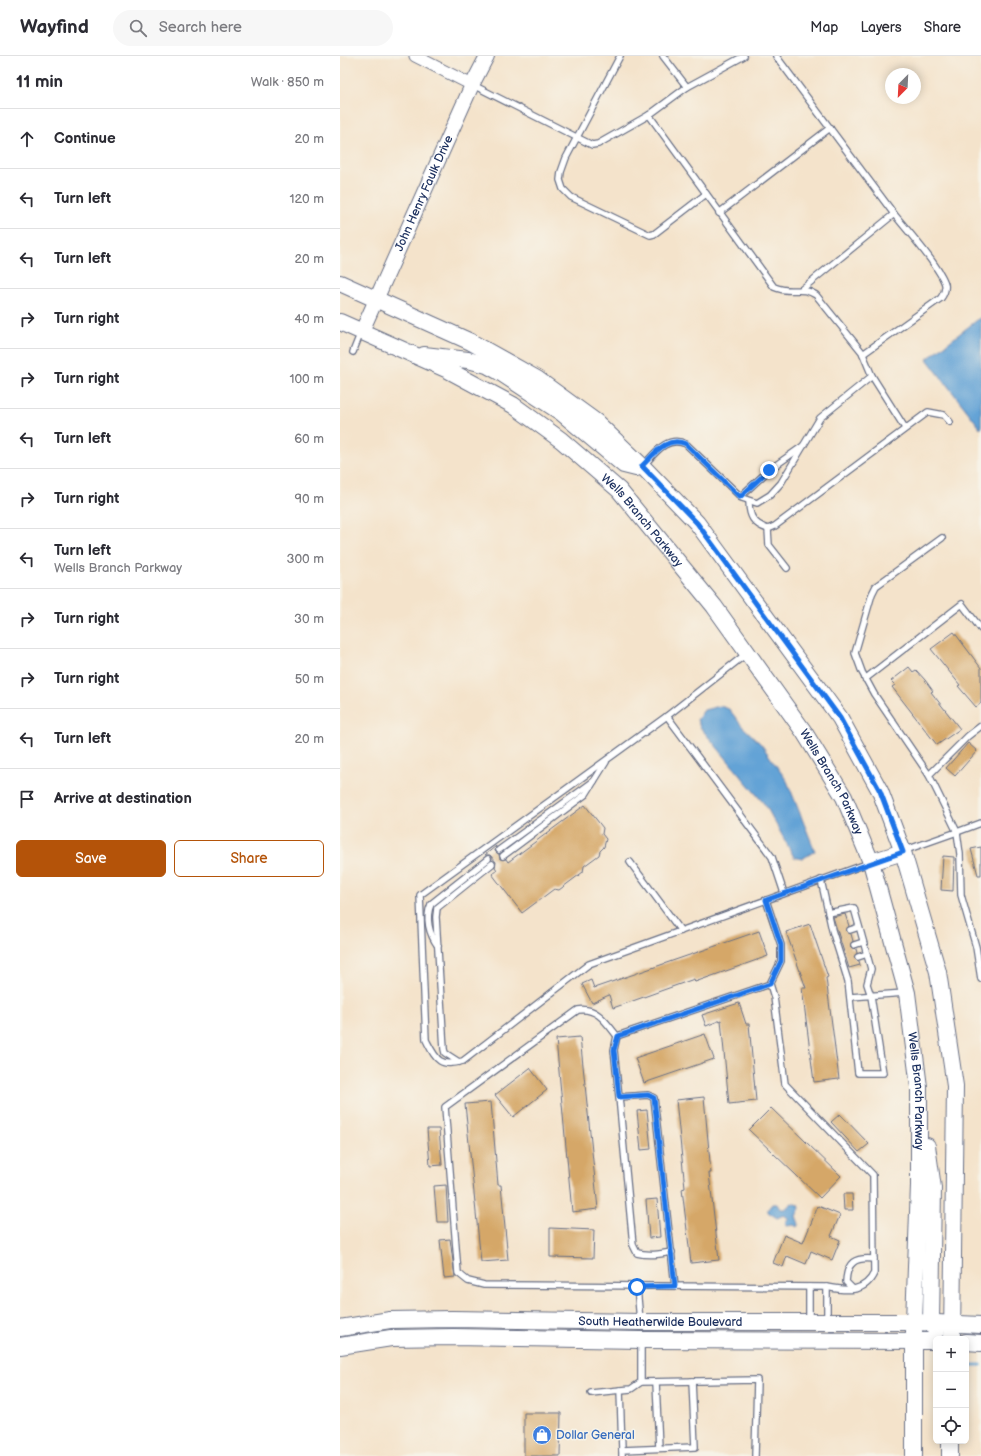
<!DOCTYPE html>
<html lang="en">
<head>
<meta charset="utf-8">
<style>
	:root { --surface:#fff; --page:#f7f7f7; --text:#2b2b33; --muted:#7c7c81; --line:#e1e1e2; --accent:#b45309 }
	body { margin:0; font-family:"Balsamiq Sans",sans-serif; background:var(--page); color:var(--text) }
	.controls { position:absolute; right:12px; bottom:12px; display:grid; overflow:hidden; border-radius:6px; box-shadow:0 2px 10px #0003 }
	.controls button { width:36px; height:36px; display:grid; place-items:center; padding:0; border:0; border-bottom:1px solid var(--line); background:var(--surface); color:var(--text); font:20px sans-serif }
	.compass { position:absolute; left:545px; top:12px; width:36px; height:36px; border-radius:50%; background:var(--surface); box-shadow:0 2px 10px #0003; rotate:204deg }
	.stop { position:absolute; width:12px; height:12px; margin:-9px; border:3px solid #1a73e8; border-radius:50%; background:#fff }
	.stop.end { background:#1a73e8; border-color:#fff; box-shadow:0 1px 4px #0008 }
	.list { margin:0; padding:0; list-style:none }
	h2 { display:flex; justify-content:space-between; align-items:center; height:52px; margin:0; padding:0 16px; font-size:17px }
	h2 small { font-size:13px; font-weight:400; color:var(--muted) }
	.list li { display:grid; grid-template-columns:26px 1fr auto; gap:12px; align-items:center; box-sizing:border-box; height:60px; padding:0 16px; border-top:1px solid var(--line) }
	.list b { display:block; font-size:15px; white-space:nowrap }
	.list p { margin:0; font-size:13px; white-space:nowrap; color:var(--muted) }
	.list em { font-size:13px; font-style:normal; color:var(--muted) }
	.actions { display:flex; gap:8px; padding:12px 16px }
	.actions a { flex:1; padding:9px 0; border:1px solid var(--accent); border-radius:6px; text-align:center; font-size:14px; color:var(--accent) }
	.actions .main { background:var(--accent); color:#fff }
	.icon { flex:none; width:22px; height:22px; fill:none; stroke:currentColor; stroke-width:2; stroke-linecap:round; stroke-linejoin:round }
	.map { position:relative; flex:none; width:641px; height:1400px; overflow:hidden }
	header { display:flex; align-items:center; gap:24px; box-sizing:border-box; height:56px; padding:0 20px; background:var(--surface); border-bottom:1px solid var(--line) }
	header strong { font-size:19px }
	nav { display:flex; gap:22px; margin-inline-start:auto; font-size:14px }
	.search { width:280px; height:36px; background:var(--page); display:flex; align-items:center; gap:10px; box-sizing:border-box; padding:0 14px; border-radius:22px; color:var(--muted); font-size:15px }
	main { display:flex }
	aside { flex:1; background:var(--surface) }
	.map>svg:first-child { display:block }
	.water { fill:#64a3d6; stroke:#40699a }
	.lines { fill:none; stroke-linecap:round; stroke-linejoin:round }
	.stream { stroke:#64a3d6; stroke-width:3 }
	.building { fill:#d5a768 }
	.service-casing { stroke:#676e84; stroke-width:8 }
	.minor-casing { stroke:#676e84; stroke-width:13 }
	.tertiary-casing { stroke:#676e84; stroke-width:16 }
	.secondary-casing { stroke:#676e84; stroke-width:18 }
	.service { stroke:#fff; stroke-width:5.5 }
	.minor { stroke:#fff; stroke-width:11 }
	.tertiary { stroke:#fff; stroke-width:14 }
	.secondary { stroke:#fff; stroke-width:16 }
	.route { stroke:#1a73e8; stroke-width:5 }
	.labels { text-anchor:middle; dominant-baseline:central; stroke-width:3; stroke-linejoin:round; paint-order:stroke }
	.street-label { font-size:12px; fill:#1b2f5e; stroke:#f7f3e8 }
	.shop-label { font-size:12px; fill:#366cbe; stroke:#f7f3e8; text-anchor:start }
</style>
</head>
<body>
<header>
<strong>Wayfind</strong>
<div class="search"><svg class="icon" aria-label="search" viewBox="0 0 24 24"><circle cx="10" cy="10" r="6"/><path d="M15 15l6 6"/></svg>Search here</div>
<nav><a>Map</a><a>Layers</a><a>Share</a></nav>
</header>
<main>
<aside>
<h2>11 min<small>Walk · 850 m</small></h2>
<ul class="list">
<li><svg class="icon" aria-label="ahead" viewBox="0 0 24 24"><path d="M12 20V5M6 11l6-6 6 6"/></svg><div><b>Continue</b></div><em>20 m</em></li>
<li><svg class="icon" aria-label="left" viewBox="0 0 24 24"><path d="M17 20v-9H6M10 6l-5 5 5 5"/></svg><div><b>Turn left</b></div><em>120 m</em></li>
<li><svg class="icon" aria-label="left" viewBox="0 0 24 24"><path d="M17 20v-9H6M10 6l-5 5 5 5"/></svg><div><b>Turn left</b></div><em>20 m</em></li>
<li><svg class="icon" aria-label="right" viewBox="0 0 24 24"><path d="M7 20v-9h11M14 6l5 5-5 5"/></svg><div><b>Turn right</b></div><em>40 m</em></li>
<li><svg class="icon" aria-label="right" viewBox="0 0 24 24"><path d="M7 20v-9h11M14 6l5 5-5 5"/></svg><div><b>Turn right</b></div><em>100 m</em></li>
<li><svg class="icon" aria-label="left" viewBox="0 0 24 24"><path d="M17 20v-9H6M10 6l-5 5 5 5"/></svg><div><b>Turn left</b></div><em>60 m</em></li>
<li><svg class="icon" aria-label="right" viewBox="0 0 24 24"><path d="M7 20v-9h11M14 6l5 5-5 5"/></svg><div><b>Turn right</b></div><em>90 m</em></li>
<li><svg class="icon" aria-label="left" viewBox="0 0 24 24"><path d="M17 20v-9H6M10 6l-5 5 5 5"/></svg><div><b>Turn left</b><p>Wells Branch Parkway</p></div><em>300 m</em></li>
<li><svg class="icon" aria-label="right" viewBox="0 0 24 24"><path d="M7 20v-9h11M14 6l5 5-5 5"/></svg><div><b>Turn right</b></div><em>30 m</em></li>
<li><svg class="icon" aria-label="right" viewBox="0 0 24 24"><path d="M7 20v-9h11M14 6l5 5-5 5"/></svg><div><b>Turn right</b></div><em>50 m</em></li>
<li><svg class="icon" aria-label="left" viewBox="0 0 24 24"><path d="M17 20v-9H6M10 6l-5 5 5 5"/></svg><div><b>Turn left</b></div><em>20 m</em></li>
<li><svg class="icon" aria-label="arrive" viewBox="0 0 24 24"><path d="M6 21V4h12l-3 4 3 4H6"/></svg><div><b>Arrive at destination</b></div></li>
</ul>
<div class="actions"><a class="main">Save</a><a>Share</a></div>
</aside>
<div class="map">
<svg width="641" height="1400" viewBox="0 0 641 1400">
	<rect width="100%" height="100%" fill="#f7f3e8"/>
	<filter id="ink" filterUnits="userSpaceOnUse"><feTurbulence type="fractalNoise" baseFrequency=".025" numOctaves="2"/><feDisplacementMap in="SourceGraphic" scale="8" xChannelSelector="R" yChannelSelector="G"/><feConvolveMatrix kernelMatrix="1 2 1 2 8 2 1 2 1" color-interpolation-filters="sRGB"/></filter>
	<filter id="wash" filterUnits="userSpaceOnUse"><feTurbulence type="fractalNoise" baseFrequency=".012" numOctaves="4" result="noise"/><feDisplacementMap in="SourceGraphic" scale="16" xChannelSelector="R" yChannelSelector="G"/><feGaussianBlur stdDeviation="0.9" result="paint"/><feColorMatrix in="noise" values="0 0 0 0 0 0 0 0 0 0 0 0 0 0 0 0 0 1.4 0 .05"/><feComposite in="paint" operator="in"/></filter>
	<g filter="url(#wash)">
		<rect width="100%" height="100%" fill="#f4e3cb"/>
		<!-- water -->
		<g class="water">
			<polygon points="641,261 641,373 587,303"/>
			<polygon points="380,650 389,653 402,670 421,688 447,725 475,795 462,803 454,801 426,750 360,671 357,664 364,654"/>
			<polygon points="452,1147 459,1149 460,1152 456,1160 459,1168 457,1171 454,1169 447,1170 445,1167 449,1163 444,1159 437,1162 428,1156 428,1153 432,1148 437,1148 440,1153 445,1153"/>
		</g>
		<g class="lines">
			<!-- stream -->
			<polyline class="stream" points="632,1309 641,1309"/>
		</g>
		<g id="blocks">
			<!-- building -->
			<g class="building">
				<polygon points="614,576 641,612 641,647 636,651 618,630 620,629 591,593"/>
				<polygon points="569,611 573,616 576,614 585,624 593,635 591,636 620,673 597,689 552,631 555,629 551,625"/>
				<polygon points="628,687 637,695 615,720 606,712"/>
				<polygon points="245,749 263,772 262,778 266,783 264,791 260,795 259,799 244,810 243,816 219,834 214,833 182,857 152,818 157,814 155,811 156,806 150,799 145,799 156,790 155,795 159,798 160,803 166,803 168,806"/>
				<polygon points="641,791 641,819 638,819 631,793"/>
				<polygon points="603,800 614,801 613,835 601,834"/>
				<polygon points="505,858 509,870 506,875 511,878 513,885 510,890 512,892 516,893 517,897 514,902 519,905 520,909 509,912 493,861"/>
				<polygon points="470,868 488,921 486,922 499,1023 474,1026 462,932 466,932 446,876"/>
				<polygon points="419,875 428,900 355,926 354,923 273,952 269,939 252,947 242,928 251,924 254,932"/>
				<polygon points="399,947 406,968 409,968 416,1045 389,1048 381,964 366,970 362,959"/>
				<polygon points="365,978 374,1003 304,1027 295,1002"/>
				<polygon points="240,981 258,1153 232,1156 216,983"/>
				<polygon points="190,1012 207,1034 173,1061 155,1039"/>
				<polygon points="364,1041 371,1117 369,1117 379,1204 351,1207 342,1133 345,1132 336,1044"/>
				<polygon points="151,1046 158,1129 161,1129 168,1204 141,1206 125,1048"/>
				<polygon points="431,1052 501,1120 480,1142 409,1074"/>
				<polygon points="307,1054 311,1093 301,1094 297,1055"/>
				<polygon points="500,1058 529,1088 519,1096 491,1066"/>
				<polygon points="87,1073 99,1073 102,1109 90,1110"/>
				<polygon points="106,1129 108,1166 97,1166 94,1130"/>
				<polygon points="503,1138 512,1138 513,1154 504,1154"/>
				<polygon points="317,1143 320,1181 309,1182 306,1144"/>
				<polygon points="478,1150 500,1159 491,1180 500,1184 492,1204 471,1195 466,1208 447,1200 443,1211 433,1207 444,1179 463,1187"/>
				<polygon points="210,1172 254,1174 253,1202 210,1201"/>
				<polygon points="110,1183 115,1221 104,1222 100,1184"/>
				<polygon points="184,1357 221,1357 220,1400 184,1400"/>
			</g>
		</g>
	</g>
	<g filter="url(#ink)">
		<use href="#blocks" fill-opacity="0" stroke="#676e84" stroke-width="1"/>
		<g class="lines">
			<!-- service casing -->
			<g class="service-casing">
				<g id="service">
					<polyline points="280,0 226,102 221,116 220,124 223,133 231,141 310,179 314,178 366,138"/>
					<polyline points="436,0 554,158"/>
					<polyline points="133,29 252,89 258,88 309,59"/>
					<polyline points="347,31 404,0"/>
					<polyline points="379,157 490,72"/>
					<path d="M462,233L554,158C567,174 600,211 605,228C606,234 604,238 601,242L523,298"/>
					<polyline points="13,296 21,276"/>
					<polyline points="532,320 565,372"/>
					<path d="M304,409C315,397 327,379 346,388L402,442L417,447L430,439L441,427L480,362L532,320L522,296L476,239C460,229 452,239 434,231L309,59L347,31L323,0"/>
					<polyline points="400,441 429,414 463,390"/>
					<path d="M409,445C409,460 413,468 428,473L435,470L588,356L604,359L610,366"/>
					<polyline points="428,473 429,489 447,512"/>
					<path d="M406,598L327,660L80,839L86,984C96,1003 99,1012 123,1005L249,908L529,807"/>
					<polyline points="525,623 622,548 641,573"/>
					<polyline points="327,660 432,801 444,837"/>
					<polyline points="589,719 628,680 641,670"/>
					<polyline points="641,767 617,776 620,798 621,839 636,891 641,923"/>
					<polyline points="159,794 254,725"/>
					<polyline points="563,795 617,776 589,719 534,638 522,616 515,597 532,538 536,530 602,482"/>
					<polyline points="163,800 246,738 266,706"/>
					<polyline points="290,806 341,875"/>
					<polyline points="481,824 492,874 508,925 518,1017 543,1017 531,940 527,928 531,913 514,852 488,857"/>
					<path d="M426,844L441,889V905L430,928L277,980C266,966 257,951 238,954L105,1051L118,1217L128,1225L144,1229L487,1231C506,1235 525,1237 534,1217L533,1119L445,1028L434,941L430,928"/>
					<polyline points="510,874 519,871"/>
					<polyline points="514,889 523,886"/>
					<path d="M98,890C89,878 85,862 91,848L148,803"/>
					<polyline points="518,901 527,898"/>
					<polyline points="510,941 565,937"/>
					<polyline points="277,980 274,994 279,1041 308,1039 314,1042 335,1230"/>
					<polyline points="119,1006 105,997 104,993 96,861 97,852 152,808"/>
					<path d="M279,1041L293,1189L297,1197C309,1200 320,1198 332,1196"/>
					<polyline points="297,1231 300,1265"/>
					<polyline points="487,1231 487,1264"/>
					<path d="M513,1233L506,1226C507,1206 515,1201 534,1203"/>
					<polyline points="469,1265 469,1231"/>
					<polyline points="301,1326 417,1324 415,1400"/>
					<polyline points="316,1326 319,1392"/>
					<polyline points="280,1334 282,1394"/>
					<polyline points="251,1337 291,1333 301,1326 301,1285"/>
					<polyline points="282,1400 282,1394 355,1391 352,1325"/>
				</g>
			</g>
			<!-- minor casing -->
			<g class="minor-casing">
				<polyline id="minor" points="75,0 132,29"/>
			</g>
			<!-- tertiary casing -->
			<g class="tertiary-casing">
				<g id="tertiary">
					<path id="s1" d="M22,275L132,29L147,0"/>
				</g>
			</g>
			<!-- secondary casing -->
			<g class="secondary-casing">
				<g id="secondary">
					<polyline points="0,227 131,286 197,323 256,366 305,413 357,467 500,662 540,735 563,796 598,916 615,1030 612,1283"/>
					<path id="s2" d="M0,266L108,314L173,349L221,384L279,434L374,550L464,676L504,741L531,806L567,937L579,1031V1129L574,1266V1400"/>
					<polyline points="84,299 128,304 147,309 158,315 222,357 284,409 296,412 302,410"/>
					<polyline points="531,806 563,796"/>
					<polyline points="587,1090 593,1132 591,1267 596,1275"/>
					<path id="s3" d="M0,1272L50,1264L112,1263L300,1266H574L641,1269"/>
					<polyline points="626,1286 641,1287"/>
					<polyline points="0,1290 51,1282 113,1281 301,1284 596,1285"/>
					<polyline points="610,1400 610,1385"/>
				</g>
			</g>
			<!-- service -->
			<use href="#service" class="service"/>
			<!-- minor -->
			<use href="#minor" class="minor"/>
			<!-- tertiary -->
			<use href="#tertiary" class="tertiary"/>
			<!-- secondary -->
			<use href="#secondary" class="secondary"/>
		</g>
	</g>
	<g class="lines" filter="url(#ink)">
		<!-- route -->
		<path class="route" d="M297,1231L335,1230L314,1042L308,1039L279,1041L274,994L278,980L430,928L441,905V889L426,844L563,796L540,735L500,662L357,467L302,410C314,398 327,379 346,388L400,441L429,414"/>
	</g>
	<!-- icons -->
	<defs>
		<g id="shop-disc" transform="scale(1)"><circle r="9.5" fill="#3f7fe0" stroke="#f7f3e8"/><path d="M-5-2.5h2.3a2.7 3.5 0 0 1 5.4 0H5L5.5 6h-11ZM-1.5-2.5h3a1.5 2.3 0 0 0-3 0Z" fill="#fff"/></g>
	</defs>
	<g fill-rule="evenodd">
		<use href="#shop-disc" x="202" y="1379"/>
	</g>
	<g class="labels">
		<!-- street labels -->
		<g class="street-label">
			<text stroke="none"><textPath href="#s1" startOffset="151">John Henry Faulk Drive</textPath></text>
			<text stroke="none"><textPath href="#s2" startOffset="366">Wells Branch Parkway</textPath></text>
			<text stroke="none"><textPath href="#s2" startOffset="690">Wells Branch Parkway</textPath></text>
			<text stroke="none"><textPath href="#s2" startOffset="1014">Wells Branch Parkway</textPath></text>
			<text stroke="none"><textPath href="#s3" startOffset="321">South Heatherwilde Boulevard</textPath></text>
		</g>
		<!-- shop labels -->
		<g class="shop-label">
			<text x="216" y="1379">Dollar General</text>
		</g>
	</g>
</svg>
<div class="controls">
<button>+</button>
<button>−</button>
<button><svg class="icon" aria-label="locate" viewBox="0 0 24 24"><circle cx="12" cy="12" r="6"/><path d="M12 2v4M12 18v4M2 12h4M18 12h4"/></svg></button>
</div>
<svg class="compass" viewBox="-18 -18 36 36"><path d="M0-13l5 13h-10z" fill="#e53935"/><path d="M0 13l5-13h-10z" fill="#7c7c81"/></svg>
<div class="stop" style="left:297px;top:1231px"></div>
<div class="stop end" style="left:429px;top:414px"></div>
</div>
</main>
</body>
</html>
